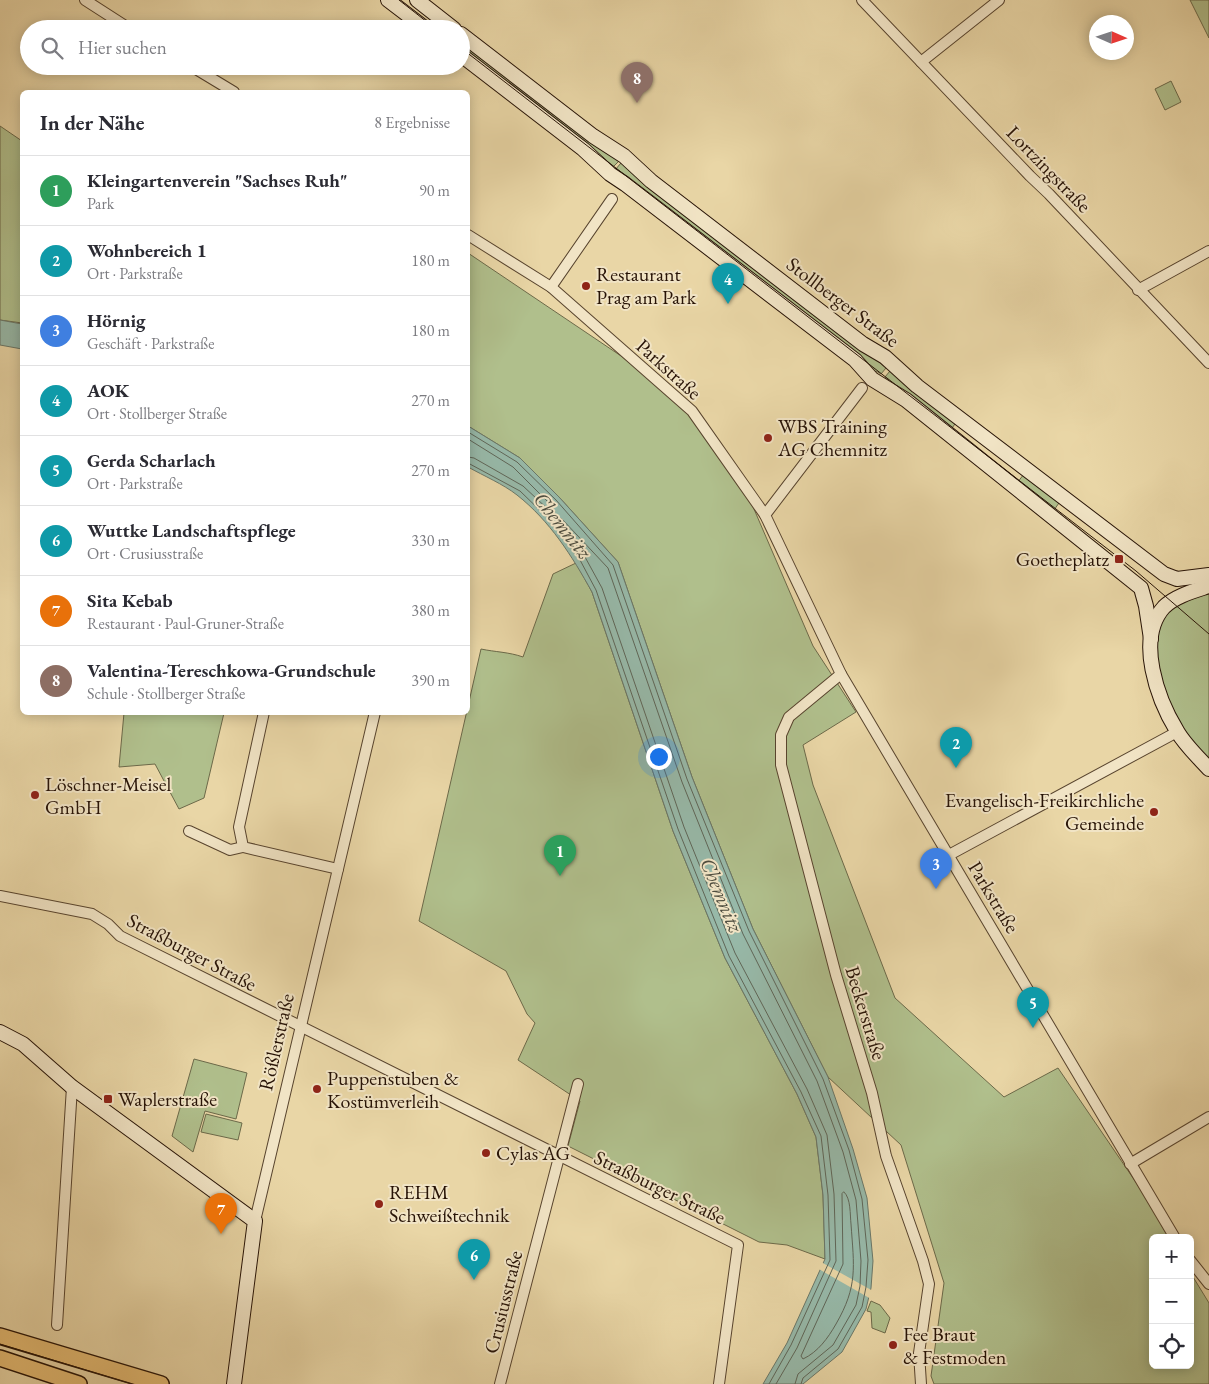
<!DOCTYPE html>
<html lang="de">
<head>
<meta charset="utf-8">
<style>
	:root { --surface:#fff; --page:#f7f7f7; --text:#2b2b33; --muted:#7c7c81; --line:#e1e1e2; --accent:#0f766e }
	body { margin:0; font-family:"EB Garamond",serif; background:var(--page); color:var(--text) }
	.controls { position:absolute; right:15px; bottom:15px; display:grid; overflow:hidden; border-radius:8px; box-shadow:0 2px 12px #0003 }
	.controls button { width:45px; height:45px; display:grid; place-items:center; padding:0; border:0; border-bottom:1px solid var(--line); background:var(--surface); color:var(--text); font:25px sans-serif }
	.compass { position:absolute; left:1089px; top:15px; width:45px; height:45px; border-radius:50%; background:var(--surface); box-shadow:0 2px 12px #0003; rotate:93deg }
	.you { position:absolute; left:658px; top:756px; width:18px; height:18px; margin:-12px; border:4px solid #fff; border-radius:50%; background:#1a73e8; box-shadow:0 0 0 8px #1a73e833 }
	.badge { display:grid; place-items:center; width:32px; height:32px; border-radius:50%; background:var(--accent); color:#fff; font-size:16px; font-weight:700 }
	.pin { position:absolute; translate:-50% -41px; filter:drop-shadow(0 1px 2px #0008) }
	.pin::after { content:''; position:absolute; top:26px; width:18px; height:15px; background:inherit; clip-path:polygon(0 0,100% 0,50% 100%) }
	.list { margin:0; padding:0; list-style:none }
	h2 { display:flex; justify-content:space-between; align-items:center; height:65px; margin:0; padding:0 20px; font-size:21px }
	h2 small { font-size:16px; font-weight:400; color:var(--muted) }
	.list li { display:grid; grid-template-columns:32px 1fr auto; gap:15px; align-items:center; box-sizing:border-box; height:70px; padding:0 20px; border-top:1px solid var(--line) }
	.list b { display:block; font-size:19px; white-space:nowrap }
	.list p { margin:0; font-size:16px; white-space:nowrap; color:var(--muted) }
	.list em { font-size:16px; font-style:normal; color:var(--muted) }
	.icon { flex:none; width:28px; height:28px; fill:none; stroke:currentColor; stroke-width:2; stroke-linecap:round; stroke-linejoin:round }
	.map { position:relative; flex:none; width:1209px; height:1384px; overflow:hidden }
	.search { position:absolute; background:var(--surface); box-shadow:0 2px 12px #0003; left:20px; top:20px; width:450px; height:55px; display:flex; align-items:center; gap:12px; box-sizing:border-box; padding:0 18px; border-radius:28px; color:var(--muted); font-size:19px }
	.panel { position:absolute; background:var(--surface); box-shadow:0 2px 12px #0003; left:20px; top:90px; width:450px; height:625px; border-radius:8px }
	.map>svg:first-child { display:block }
	.green { fill:#b0bf8c; stroke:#6c6949 }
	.water { fill:#97b9a9; stroke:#6a7768 }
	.pier { fill:#e9d6a6 }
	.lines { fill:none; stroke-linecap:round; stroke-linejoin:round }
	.shore { stroke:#5f6658; stroke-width:1 }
	.street-casing { stroke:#58442e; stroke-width:12 }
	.secondary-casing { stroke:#271306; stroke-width:16 }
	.primary-casing { stroke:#271306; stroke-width:18 }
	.street { stroke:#f1e4c5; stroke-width:10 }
	.secondary { stroke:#f1e4c5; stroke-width:14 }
	.primary { stroke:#e4bb73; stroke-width:15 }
	.tram { stroke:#271306; stroke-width:1 }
	.poi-dot { fill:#8f2418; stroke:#f1e4c5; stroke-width:2 }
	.labels { text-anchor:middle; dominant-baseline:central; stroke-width:4; stroke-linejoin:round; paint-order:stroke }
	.street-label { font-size:20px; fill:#271306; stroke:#f1e4c5 }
	.poi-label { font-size:20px; fill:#271306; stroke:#f1e4c5; text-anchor:start }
	.water-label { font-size:21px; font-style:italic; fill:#4e4d3f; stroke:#f1e4c5 }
</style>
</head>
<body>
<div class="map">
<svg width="1209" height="1384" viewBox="0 0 1209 1384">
	<rect width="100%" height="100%" fill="#e9d6a6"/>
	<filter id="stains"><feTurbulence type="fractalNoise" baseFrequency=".004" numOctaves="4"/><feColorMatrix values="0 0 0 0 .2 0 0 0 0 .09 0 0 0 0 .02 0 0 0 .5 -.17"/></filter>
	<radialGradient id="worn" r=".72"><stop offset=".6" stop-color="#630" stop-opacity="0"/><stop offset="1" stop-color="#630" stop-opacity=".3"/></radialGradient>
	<!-- green -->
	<g class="green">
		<polygon points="1190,0 1209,0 1209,38"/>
		<polygon points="461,37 619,161 613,167 461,52"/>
		<polygon points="1171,81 1181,102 1165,110 1155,89"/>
		<polygon points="0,126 22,141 22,323 0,320"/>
		<polygon points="621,163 882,359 880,363 886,368 881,374 876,371 873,374 615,170"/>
		<polygon points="468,253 685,399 735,465 813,646 856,712 803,745 813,785 895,998 1004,1097 1058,1068 1146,1197 1170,1238 1153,1238 1153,1365 1190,1365 1190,1272 1209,1303 1209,1384 934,1384 931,1376 944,1283 901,1145 828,1077 753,929 692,777 618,562 559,497 520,458 468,426"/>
		<polygon points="896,370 957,421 950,431 886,384 889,380 885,377 890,371 893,374"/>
		<polygon points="1024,474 1061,500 1052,513 1017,483"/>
		<path d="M576,563L592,592L673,831L725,958L797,1094L816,1137L823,1195L825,1259L787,1245L759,1242L568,1146L580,1101L518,1060L535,1023L527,1014L506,971L419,921L481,649C495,652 509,652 523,657L553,574Z"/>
		<polygon points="1209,586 1209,769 1177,732 1151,659 1164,607"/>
		<polygon points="124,713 224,713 204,798 179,809 155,764 119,767"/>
		<polygon points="194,1059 247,1073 236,1119 205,1111 193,1152 172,1136"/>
		<polygon points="206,1114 242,1123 238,1140 201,1132"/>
		<polygon points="871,1301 880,1305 890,1318 885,1333 872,1328 871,1312 867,1311"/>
	</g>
	<!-- water -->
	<g class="water">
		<polygon points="0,320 22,324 22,349 0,345"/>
		<path d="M468,426L520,458L559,497L618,562L692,777L753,929L828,1077L853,1149L867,1198L873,1261L871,1288L866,1309L842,1352L803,1384H763L787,1343L825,1259L823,1195L816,1137L797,1094L725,958L673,831L592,592C572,556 550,521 517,495C503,484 484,476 468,467Z"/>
	</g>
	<!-- pier -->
	<polygon class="pier" points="821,1262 873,1291 871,1299 817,1268"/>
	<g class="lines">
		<!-- shore -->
		<g class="shore">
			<polyline points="468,432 517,462 556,500 613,565 687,779 749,931 823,1079 849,1150 862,1199 868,1260 866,1287 862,1307 838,1349 803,1378 801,1384"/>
			<polyline points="468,439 513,467 551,505 555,512 551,512 523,486 474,458 468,457"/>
			<polyline points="468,463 520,491 551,521 580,560 596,590 678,829 729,956 801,1092 821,1136 828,1195 830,1260 791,1345 769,1384"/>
			<path d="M844,1192C851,1198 850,1215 851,1224C854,1267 858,1286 836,1324C828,1338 818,1352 803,1359L801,1356L843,1264L842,1194Z"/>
			<polyline points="776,1384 797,1348 836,1261 834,1194 827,1135 807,1089 735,953 684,827 602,588 585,557 559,521 561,518 608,568 682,782 743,934 817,1081 843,1152 856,1200 861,1261 860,1286 856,1305 833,1345 798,1374 795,1384"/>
		</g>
		<!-- street casing -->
		<g class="street-casing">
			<g id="street">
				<polyline points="85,0 130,29"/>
				<polyline points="862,0 1030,176 1049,194 1209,363"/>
				<polyline points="921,62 999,0"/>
				<polyline points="191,66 234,92"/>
				<polyline points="468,235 551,287 692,411 765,515 841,674 1175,1238"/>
				<polyline points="551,287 612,199"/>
				<polyline points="1138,290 1209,251"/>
				<polyline points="765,515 862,388"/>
				<polyline points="841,674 789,717 781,735 781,765 836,975 872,1093 886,1156 923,1261 929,1284 919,1353 921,1384"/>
				<polyline points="264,712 239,827 243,847 338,869"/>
				<polyline points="189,831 230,850 243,847"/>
				<polyline points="949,855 1177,732"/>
				<polyline points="0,896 92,914 108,924 120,936 738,1245 719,1384"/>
				<polyline points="1130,1164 1209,1117"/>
				<polyline points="255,1221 375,712"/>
				<polyline points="1190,1260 1209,1284"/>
				<polyline points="57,1325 72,1087"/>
				<polyline points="500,1384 578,1084"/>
			</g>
		</g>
		<!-- secondary casing -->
		<g class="secondary-casing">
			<g id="secondary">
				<polyline points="388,0 426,29"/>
				<polyline points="417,0 454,29"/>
				<polyline points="461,34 593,136 624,156 651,181 863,344 885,357 917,386 1164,574 1177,579 1209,575"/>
				<polyline points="461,55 583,149 610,174 625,184 855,360 872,379 906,400 1141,588 1146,606 1151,639"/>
				<path d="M1209,586C1194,591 1175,596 1164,607C1135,639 1158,700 1177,731C1185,745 1198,757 1209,769"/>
				<polyline points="0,1032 23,1044 72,1087 255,1221 234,1384"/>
			</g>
		</g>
		<!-- primary casing -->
		<g class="primary-casing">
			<g id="primary">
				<polyline points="0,1336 161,1384"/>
				<polyline points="0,1358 79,1384"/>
			</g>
		</g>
		<!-- street -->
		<use href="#street" class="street"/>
		<!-- secondary -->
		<use href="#secondary" class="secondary"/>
		<!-- primary -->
		<use href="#primary" class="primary"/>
		<!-- tram -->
		<g class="tram">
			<polyline points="399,0 436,29"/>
			<polyline points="461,48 1136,571 1209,634"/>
			<polyline points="0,1344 132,1384"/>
		</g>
	</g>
	<!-- markers -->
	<g class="poi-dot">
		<circle cx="586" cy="286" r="5"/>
		<circle cx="768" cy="438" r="5"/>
		<rect x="1114" y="554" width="10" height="10" rx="2.5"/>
		<circle cx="35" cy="795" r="5"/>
		<circle cx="1154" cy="812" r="5"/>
		<circle cx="317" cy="1089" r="5"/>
		<rect x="103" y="1094" width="10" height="10" rx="2.5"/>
		<circle cx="486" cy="1153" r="5"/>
		<circle cx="379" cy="1204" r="5"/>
		<circle cx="893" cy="1345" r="5"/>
	</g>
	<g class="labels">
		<!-- street labels -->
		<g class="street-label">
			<text transform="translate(1049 169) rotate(46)">Lortzingstraße</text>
			<text transform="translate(843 302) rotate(37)">Stollberger Straße</text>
			<text transform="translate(669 369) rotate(42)">Parkstraße</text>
			<text transform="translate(994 897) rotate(59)">Parkstraße</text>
			<text transform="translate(192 952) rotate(28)">Straßburger Straße</text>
			<text transform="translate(866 1013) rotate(73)">Beckerstraße</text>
			<text transform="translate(276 1042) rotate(-77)">Rößlerstraße</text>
			<text transform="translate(660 1187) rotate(26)">Straßburger Straße</text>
			<text transform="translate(503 1302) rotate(-76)">Crusiusstraße</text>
		</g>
		<!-- poi labels -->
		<g class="poi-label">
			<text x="596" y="274">Restaurant<tspan x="596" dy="23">Prag am Park</tspan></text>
			<text x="778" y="426">WBS Training<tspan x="778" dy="23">AG Chemnitz</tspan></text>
			<text x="1109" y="559" text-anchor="end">Goetheplatz</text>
			<text x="45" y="784">Löschner-Meisel<tspan x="45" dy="23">GmbH</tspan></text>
			<text x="1144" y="800" text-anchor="end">Evangelisch-Freikirchliche<tspan x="1144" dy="23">Gemeinde</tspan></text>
			<text x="327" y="1078">Puppenstuben &amp;<tspan x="327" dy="23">Kostümverleih</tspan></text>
			<text x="118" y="1099">Waplerstraße</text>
			<text x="496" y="1153">Cylas AG</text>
			<text x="389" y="1192">REHM<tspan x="389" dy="23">Schweißtechnik</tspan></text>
			<text x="903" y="1334">Fee Braut<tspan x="903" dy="23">&amp; Festmoden</tspan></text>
		</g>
		<!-- water labels -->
		<g class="water-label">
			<text transform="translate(563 525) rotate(51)">Chemnitz</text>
			<text transform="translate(722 895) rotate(67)">Chemnitz</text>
		</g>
	</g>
	<rect width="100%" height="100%" filter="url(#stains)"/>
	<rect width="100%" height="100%" fill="url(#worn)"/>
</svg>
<div class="controls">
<button>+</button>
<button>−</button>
<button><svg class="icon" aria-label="locate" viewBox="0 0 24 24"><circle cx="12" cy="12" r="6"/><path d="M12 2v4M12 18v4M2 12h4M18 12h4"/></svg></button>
</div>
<svg class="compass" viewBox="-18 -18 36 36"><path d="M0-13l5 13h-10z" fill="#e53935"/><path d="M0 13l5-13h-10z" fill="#7c7c81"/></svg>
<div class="you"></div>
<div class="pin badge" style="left:560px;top:876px;background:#2e9e5b">1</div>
<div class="pin badge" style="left:956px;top:768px;background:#0f9aa8">2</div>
<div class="pin badge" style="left:936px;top:889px;background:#3f7fe0">3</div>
<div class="pin badge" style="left:728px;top:304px;background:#0f9aa8">4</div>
<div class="pin badge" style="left:1033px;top:1028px;background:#0f9aa8">5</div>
<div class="pin badge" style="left:474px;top:1280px;background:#0f9aa8">6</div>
<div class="pin badge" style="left:221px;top:1234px;background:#e8710a">7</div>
<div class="pin badge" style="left:637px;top:103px;background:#8d6e63">8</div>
<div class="search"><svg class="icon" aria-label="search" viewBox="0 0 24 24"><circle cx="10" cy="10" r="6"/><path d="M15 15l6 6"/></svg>Hier suchen</div>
<section class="panel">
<h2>In der Nähe<small>8 Ergebnisse</small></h2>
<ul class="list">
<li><span class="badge" style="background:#2e9e5b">1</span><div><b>Kleingartenverein &quot;Sachses Ruh&quot;</b><p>Park</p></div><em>90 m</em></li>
<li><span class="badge" style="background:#0f9aa8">2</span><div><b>Wohnbereich 1</b><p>Ort · Parkstraße</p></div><em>180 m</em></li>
<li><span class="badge" style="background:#3f7fe0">3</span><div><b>Hörnig</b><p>Geschäft · Parkstraße</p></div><em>180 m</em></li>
<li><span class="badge" style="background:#0f9aa8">4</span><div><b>AOK</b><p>Ort · Stollberger Straße</p></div><em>270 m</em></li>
<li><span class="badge" style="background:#0f9aa8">5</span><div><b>Gerda Scharlach</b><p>Ort · Parkstraße</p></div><em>270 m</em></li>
<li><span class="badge" style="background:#0f9aa8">6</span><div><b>Wuttke Landschaftspflege</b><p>Ort · Crusiusstraße</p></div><em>330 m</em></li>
<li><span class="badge" style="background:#e8710a">7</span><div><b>Sita Kebab</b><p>Restaurant · Paul-Gruner-Straße</p></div><em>380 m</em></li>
<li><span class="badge" style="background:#8d6e63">8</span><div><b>Valentina-Tereschkowa-Grundschule</b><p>Schule · Stollberger Straße</p></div><em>390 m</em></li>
</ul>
</section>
</div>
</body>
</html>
